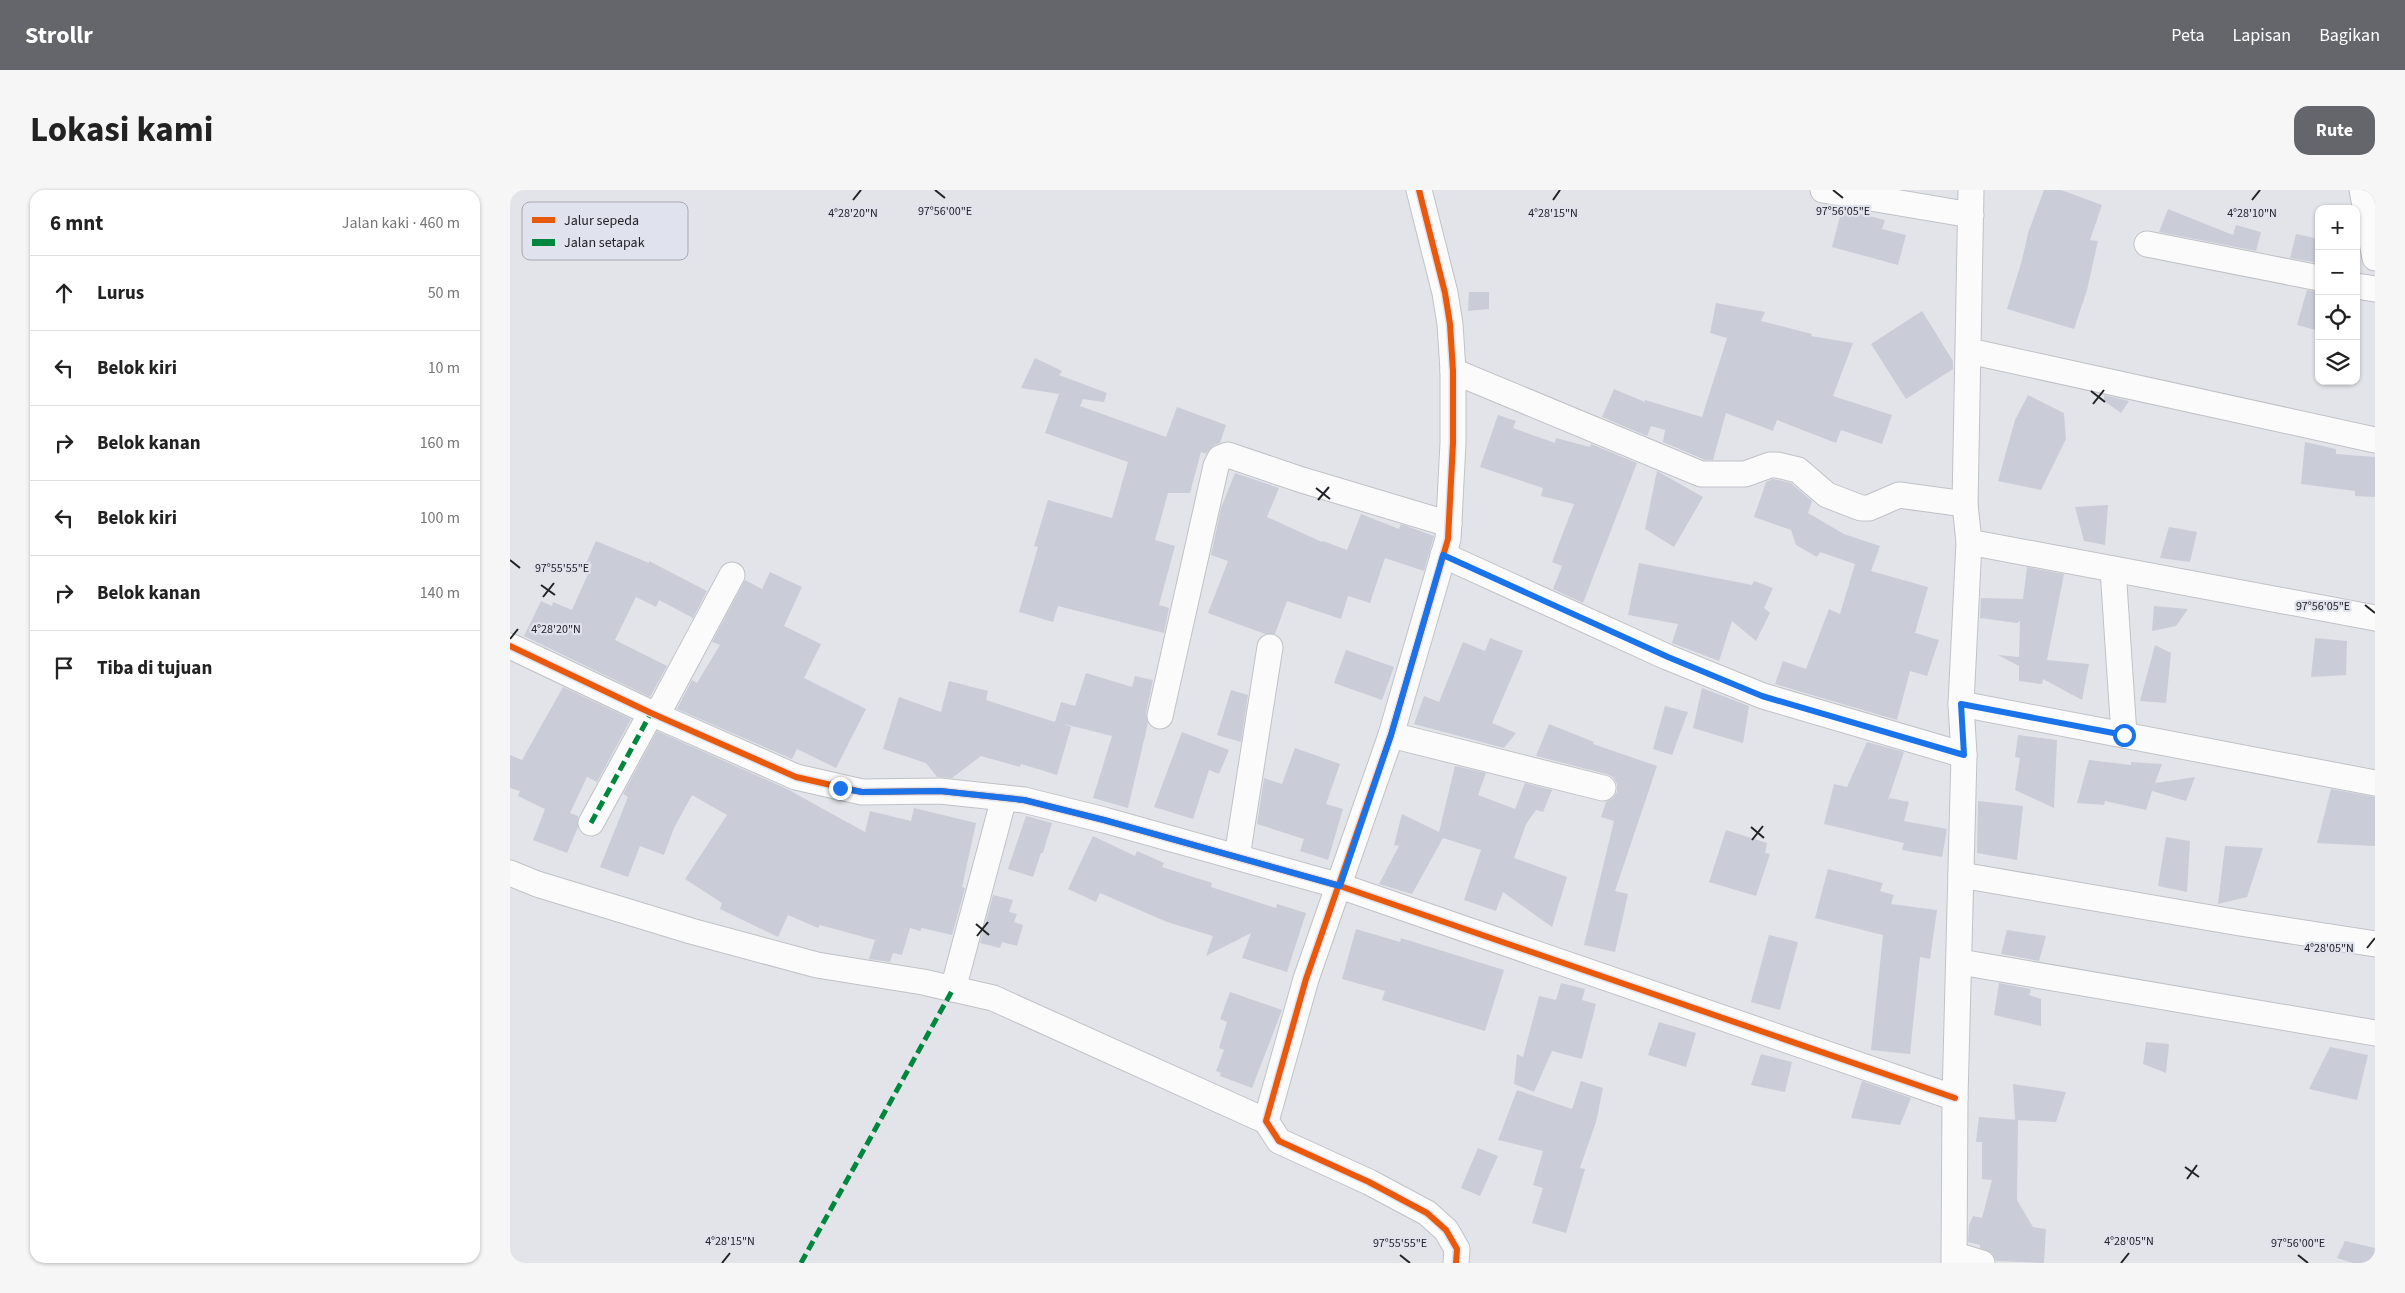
<!DOCTYPE html>
<html lang="id">
<head>
<meta charset="utf-8">
<style>
	:root { --surface:#fff; --page:#f6f6f6; --text:#222; --muted:#767676; --line:#e0e0e0; --accent:#65666b }
	body { margin:0; font-family:"Source Sans 3",sans-serif; background:var(--page); color:var(--text) }
	.controls { position:absolute; right:15px; top:15px; display:grid; overflow:hidden; border-radius:10px; box-shadow:0 1px 4px #0004 }
	.controls button { width:45px; height:45px; display:grid; place-items:center; padding:0; border:0; border-bottom:1px solid var(--line); background:var(--surface); color:var(--text); font:25px sans-serif }
	.stop { position:absolute; width:15px; height:15px; margin:-11px; border:4px solid #1a73e8; border-radius:50%; background:#fff }
	.stop.end { background:#1a73e8; border-color:#fff; box-shadow:0 1px 5px #0008 }
	.list { margin:0; padding:0; list-style:none }
	h2 { display:flex; justify-content:space-between; align-items:center; height:65px; margin:0; padding:0 20px; font-size:21px }
	h2 small { font-size:16px; font-weight:400; color:var(--muted) }
	.list li { display:grid; grid-template-columns:32px 1fr auto; gap:15px; align-items:center; box-sizing:border-box; height:75px; padding:0 20px; border-top:1px solid var(--line) }
	.list b { display:block; font-size:19px; white-space:nowrap }
	.list em { font-size:16px; font-style:normal; color:var(--muted) }
	.icon { flex:none; width:28px; height:28px; fill:none; stroke:currentColor; stroke-width:2; stroke-linecap:round; stroke-linejoin:round }
	.map { position:relative; flex:none; width:1865px; height:1073px; overflow:hidden; border-radius:15px }
	header { display:flex; align-items:center; gap:30px; box-sizing:border-box; height:70px; padding:0 25px; background:var(--accent); color:#fff }
	header strong { font-size:24px }
	nav { display:flex; gap:28px; margin-inline-start:auto; font-size:18px }
	.intro { display:flex; align-items:center; justify-content:space-between; box-sizing:border-box; height:120px; padding:0 30px }
	h1 { margin:0; font-size:35px }
	.button { padding:12px 22px; border-radius:15px; background:var(--accent); color:#fff; font-size:18px; font-weight:700 }
	main { display:flex; gap:30px; padding:0 30px }
	aside { flex:1; background:var(--surface); border-radius:15px; box-shadow:0 1px 4px #0004 }
	.map>svg:first-child { display:block }
	.building { fill:#caccd8 }
	.lines { fill:none; stroke-linecap:round; stroke-linejoin:round }
	.minor-casing { stroke:#c1c2c6; stroke-width:27 }
	.minor { stroke:#fbfbfc; stroke-width:25 }
	.quiet { stroke:#00873e; stroke-width:5; stroke-dasharray:10 5; stroke-linecap:butt }
	.cycleway-casing { stroke:#e0e2ed; stroke-width:9 }
	.cycleway { stroke:#e8590c; stroke-width:6 }
	.route { stroke:#1a73e8; stroke-width:6 }
	.ticks { fill:none; stroke:#212226; stroke-width:2 }
	.key { fill:#e0e2ed; stroke:#a7a8b1; stroke-width:1 }
	.key-label { font-size:14px; fill:#212226 }
	.ticks-label { font-size:12px; text-anchor:middle; fill:#212226; stroke:#e0e2ed; stroke-width:4.5; stroke-linejoin:round; paint-order:stroke }
</style>
</head>
<body>
<header>
<strong>Strollr</strong>
<nav><a>Peta</a><a>Lapisan</a><a>Bagikan</a></nav>
</header>
<div class="intro"><h1>Lokasi kami</h1><a class="button">Rute</a></div>
<main>
<aside>
<h2>6 mnt<small>Jalan kaki · 460 m</small></h2>
<ul class="list">
<li><svg class="icon" aria-label="ahead" viewBox="0 0 24 24"><path d="M12 20V5M6 11l6-6 6 6"/></svg><div><b>Lurus</b></div><em>50 m</em></li>
<li><svg class="icon" aria-label="left" viewBox="0 0 24 24"><path d="M17 20v-9H6M10 6l-5 5 5 5"/></svg><div><b>Belok kiri</b></div><em>10 m</em></li>
<li><svg class="icon" aria-label="right" viewBox="0 0 24 24"><path d="M7 20v-9h11M14 6l5 5-5 5"/></svg><div><b>Belok kanan</b></div><em>160 m</em></li>
<li><svg class="icon" aria-label="left" viewBox="0 0 24 24"><path d="M17 20v-9H6M10 6l-5 5 5 5"/></svg><div><b>Belok kiri</b></div><em>100 m</em></li>
<li><svg class="icon" aria-label="right" viewBox="0 0 24 24"><path d="M7 20v-9h11M14 6l5 5-5 5"/></svg><div><b>Belok kanan</b></div><em>140 m</em></li>
<li><svg class="icon" aria-label="arrive" viewBox="0 0 24 24"><path d="M6 21V4h12l-3 4 3 4H6"/></svg><div><b>Tiba di tujuan</b></div></li>
</ul>
</aside>
<div class="map">
<svg width="1865" height="1073" viewBox="0 0 1865 1073">
	<rect width="100%" height="100%" fill="#e3e4ea"/>
	<!-- building -->
	<g class="building">
		<polygon points="1534,0 1551,0 1592,15 1580,50 1588,51 1577,100 1564,139 1497,119 1512,70 1518,43"/>
		<polygon points="1332,19 1375,30 1372,39 1396,45 1388,75 1322,57"/>
		<polygon points="1658,19 1723,45 1726,35 1751,42 1746,61 1649,42"/>
		<polygon points="1786,44 1809,49 1809,73 1780,68"/>
		<polygon points="1797,100 1809,102 1809,141 1787,135"/>
		<polygon points="959,102 979,102 979,119 958,121"/>
		<polygon points="1206,113 1255,122 1251,131 1302,144 1301,146 1343,153 1323,206 1382,225 1372,254 1331,240 1326,253 1267,230 1263,241 1216,223 1203,270 1195,270 1153,252 1155,240 1141,236 1137,246 1092,227 1104,199 1135,212 1135,210 1192,227 1217,148 1200,143"/>
		<polygon points="1412,121 1443,171 1443,179 1396,209 1361,154"/>
		<polygon points="525,168 552,181 549,185 597,203 594,212 573,209 570,216 656,247 667,217 716,235 710,253 704,255 696,264 691,262 680,303 658,303 645,350 665,356 649,415 659,418 654,443 548,416 543,432 509,422 528,357 524,356 538,310 602,328 618,272 535,243 549,204 511,198"/>
		<polygon points="1518,205 1554,223 1556,249 1531,300 1488,291 1505,230"/>
		<polygon points="1594,205 1619,211 1611,223 1594,211"/>
		<polygon points="988,225 1006,231 1003,238 1045,253 1046,248 1080,257 1081,254 1127,273 1073,413 1043,399 1052,376 1042,372 1064,314 1031,306 1033,298 970,277"/>
		<polygon points="1795,252 1826,259 1826,264 1865,267 1865,307 1845,306 1845,301 1791,294"/>
		<polygon points="1147,281 1193,307 1164,357 1135,339"/>
		<polygon points="725,283 769,298 757,327 812,352 813,351 837,360 851,324 889,339 891,334 924,346 914,381 875,368 860,413 838,406 831,429 777,411 765,444 755,444 698,423 718,371 701,365 711,318"/>
		<polygon points="1263,289 1281,293 1302,311 1298,323 1334,344 1370,356 1361,381 1418,397 1405,443 1429,450 1417,486 1400,481 1387,530 1265,494 1273,471 1296,479 1319,419 1330,424 1345,374 1310,362 1307,367 1286,355 1281,340 1244,327 1256,292"/>
		<polygon points="1598,315 1595,355 1574,351 1565,317"/>
		<polygon points="1659,337 1687,342 1680,372 1650,368"/>
		<polygon points="86,351 139,373 139,371 197,401 183,428 149,410 146,417 126,407 105,450 157,476 140,507 14,446 31,411 42,416 43,412 62,420 82,375 76,373"/>
		<polygon points="1129,373 1242,395 1244,391 1263,398 1254,418 1260,423 1246,451 1222,431 1209,471 1162,453 1168,434 1118,425"/>
		<polygon points="1517,377 1554,384 1537,470 1579,474 1572,510 1533,489 1532,494 1509,491 1509,476 1488,465 1509,467 1510,431 1507,433 1470,428 1471,408 1513,409"/>
		<polygon points="260,382 292,397 274,436 311,454 294,488 356,519 326,578 287,559 282,569 167,519 182,490 187,493 210,455 202,452 235,390 252,399"/>
		<polygon points="1644,416 1678,419 1666,436 1642,441"/>
		<polygon points="980,448 1013,461 982,533 1006,543 994,558 904,534 914,506 929,512 953,452 975,461"/>
		<polygon points="1805,448 1837,451 1836,485 1801,487"/>
		<polygon points="1645,455 1661,463 1656,513 1630,511"/>
		<polygon points="836,460 884,477 872,510 824,493"/>
		<polygon points="576,483 622,497 625,486 643,490 636,523 638,533 618,618 583,608 602,546 554,534 561,537 547,585 511,574 510,577 471,566 442,588 427,587 416,573 373,559 389,507 431,522 439,491 478,501 476,510 545,532 551,512 565,516"/>
		<polygon points="53,497 121,529 87,592 77,587 60,623 68,626 68,637 57,663 23,650 35,619 8,606 10,601 0,598 0,565 12,570"/>
		<polygon points="1192,498 1239,516 1233,553 1183,538"/>
		<polygon points="721,500 738,505 731,552 707,545"/>
		<polygon points="1155,516 1178,522 1162,565 1143,559"/>
		<polygon points="1039,534 1084,552 1083,554 1147,576 1105,701 1118,704 1105,762 1074,755 1104,631 1091,627 1096,612 1103,608 1107,602 1107,594 1103,587 1096,584 1026,566"/>
		<polygon points="147,541 277,599 355,642 360,621 401,631 404,618 466,633 452,697 455,698 442,745 412,738 410,741 400,738 392,765 383,763 380,772 359,769 365,750 310,735 308,738 278,725 268,747 210,719 212,713 175,689 217,625 182,605 164,638 154,665 130,656 118,687 90,677 118,607 113,604"/>
		<polygon points="672,542 719,560 709,584 699,580 683,629 644,617"/>
		<polygon points="1508,545 1547,550 1544,618 1505,600 1510,568 1505,567"/>
		<polygon points="1357,552 1394,562 1378,610 1380,608 1399,612 1394,631 1437,639 1432,667 1392,660 1394,653 1314,634 1324,594 1337,597"/>
		<polygon points="785,558 830,574 816,614 833,619 818,670 790,661 794,649 747,634 754,588 772,594"/>
		<polygon points="1579,570 1621,575 1621,572 1652,574 1645,593 1685,587 1676,611 1642,601 1636,620 1595,611 1594,615 1567,613"/>
		<polygon points="945,576 976,583 968,605 1005,619 1015,593 1042,600 1033,622 1026,620 1016,634 1004,668 1057,687 1042,737 993,702 986,721 954,710 971,660 933,648 902,704 869,694 889,656 884,655 892,624 929,642"/>
		<polygon points="1821,599 1865,607 1865,656 1807,653"/>
		<polygon points="1468,611 1513,616 1507,670 1467,663"/>
		<polygon points="516,626 542,633 533,663 531,663 523,687 498,679"/>
		<polygon points="1216,640 1257,653 1255,663 1260,664 1246,706 1199,692"/>
		<polygon points="583,646 625,666 627,661 654,673 652,677 702,693 701,697 766,718 767,714 796,723 777,782 732,768 741,743 696,766 703,746 657,732 590,703 586,712 558,699"/>
		<polygon points="1656,647 1680,651 1677,702 1648,696"/>
		<polygon points="1715,656 1753,658 1737,707 1708,714"/>
		<polygon points="1318,679 1373,693 1370,701 1384,705 1381,714 1427,720 1420,769 1410,767 1400,864 1361,860 1373,745 1305,728"/>
		<polygon points="483,705 503,710 499,722 507,724 504,732 513,735 507,756 492,752 490,758 470,753"/>
		<polygon points="846,739 890,752 891,748 994,780 975,841 872,810 875,801 832,789"/>
		<polygon points="1497,740 1536,746 1529,771 1491,764"/>
		<polygon points="1259,745 1288,752 1270,820 1241,812"/>
		<polygon points="1051,793 1075,799 1072,810 1086,814 1072,869 1042,861 1024,902 1004,894 1007,864 1013,867 1029,806 1046,810"/>
		<polygon points="1489,793 1521,799 1519,805 1531,809 1531,836 1484,825"/>
		<polygon points="720,802 772,820 742,898 710,886 711,883 706,881 714,860 709,858 717,832 710,829"/>
		<polygon points="1149,832 1186,843 1176,877 1138,865"/>
		<polygon points="1636,852 1659,854 1656,883 1633,874"/>
		<polygon points="1820,857 1858,865 1847,910 1799,899"/>
		<polygon points="1251,864 1282,872 1275,902 1241,895"/>
		<polygon points="1071,891 1093,898 1086,932 1070,978 1075,979 1056,1043 1022,1033 1033,998 1023,995 1033,961 988,950 1007,900 1062,919"/>
		<polygon points="1352,891 1401,908 1390,935 1341,928"/>
		<polygon points="1503,894 1556,902 1546,932 1505,930"/>
		<polygon points="1469,927 1508,930 1507,1010 1523,1037 1536,1039 1534,1073 1486,1071 1482,1063 1470,1058 1470,1055 1458,1052 1459,1035 1463,1026 1472,1028 1482,990 1472,989 1472,952 1466,952"/>
		<polygon points="968,958 988,966 970,1006 951,998"/>
		<polygon points="1835,1051 1865,1058 1865,1073 1843,1073 1827,1068"/>
	</g>
	<g class="lines">
		<!-- minor casing -->
		<g class="minor-casing">
			<g id="minor">
				<polyline points="909,0 935,103 940,134 943,181 943,253 938,349 881,545 796,789 756,931 769,951 859,992 917,1023 936,1040 947,1059 946,1073"/>
				<polyline points="1313,0 1461,25"/>
				<polyline points="1852,0 1865,68"/>
				<polyline points="1637,54 1809,88"/>
				<polyline points="1846,96 1865,99"/>
				<polyline points="1459,161 1865,250"/>
				<polyline points="943,181 1191,284 1235,284 1260,275 1267,275 1288,280 1317,305 1351,318 1359,318 1389,305 1455,314"/>
				<polyline points="1459,352 1865,428"/>
				<polyline points="933,365 1157,467 1253,506 1454,565"/>
				<polyline points="1603,379 1614,545"/>
				<polyline points="0,456 141,523 286,587 352,602 430,601 514,610 594,630 830,696 1445,908"/>
				<polyline points="1451,514 1865,593"/>
				<polyline points="147,525 222,385"/>
				<polyline points="650,526 706,276 710,268 718,265 792,290 939,334"/>
				<polyline points="881,545 1093,598"/>
				<polyline points="81,633 141,523"/>
				<polyline points="727,667 760,457"/>
				<polyline points="0,683 27,694 181,741 307,775 413,792 483,808 756,931"/>
				<polyline points="1451,685 1730,733 1865,754"/>
				<polyline points="1450,772 1865,843"/>
				<polyline points="443,799 494,608"/>
				<polyline points="1445,1065 1472,1073"/>
				<polyline points="1444,1073 1445,908 1454,565 1451,514 1459,352 1455,314 1461,0"/>
			</g>
		</g>
		<!-- minor -->
		<use href="#minor" class="minor"/>
		<!-- quiet -->
		<g class="quiet">
			<polyline points="81,633 141,523"/>
			<polyline points="291,1073 443,799"/>
		</g>
		<!-- cycleway casing -->
		<g class="cycleway-casing">
			<g id="cycleway">
				<polyline points="909,0 935,103 940,134 943,181 943,253 938,349 881,545 796,789 756,931 769,951 859,992 917,1023 936,1040 947,1059 946,1073"/>
				<polyline points="0,456 141,523 286,587 352,602 430,601 514,610 594,630 830,696 1445,908"/>
			</g>
		</g>
		<!-- cycleway -->
		<use href="#cycleway" class="cycleway"/>
	</g>
	<g class="lines">
		<!-- route -->
		<polyline class="route" points="330,598 352,602 430,601 514,610 594,630 830,696 881,545 933,365 1158,467 1252,506 1454,565 1451,514 1614,545"/>
	</g>
	<!-- ticks -->
	<path class="ticks" d="M425,0L435,8M1323,0L1333,8M343,10L351,0M1043,10L1050,0M1742,10L1750,0M1581,201L1595,212M1583,214L1594,200M806,298L820,309M808,310L819,297M0,370L10,378M31,395L45,405M33,407L44,393M1855,415L1865,423M0,449L8,439M1241,637L1254,648M1242,650L1253,636M466,734L479,745M467,746L478,732M1857,758L1865,748M1675,977L1689,987M1677,989L1687,975M890,1065L900,1073M1788,1065L1798,1073M212,1073L220,1063M1611,1073L1619,1063"/>
	<!-- legend -->
	<rect x="12" y="12" width="166" height="58" rx="8" class="key"/>
	<rect x="22" y="27" width="23" height="6" fill="#e8590c"/>
	<rect x="22" y="49" width="23" height="7" fill="#00873e"/>
	<g class="key-label">
		<text x="54" y="35">Jalur sepeda</text>
		<text x="54" y="57">Jalan setapak</text>
	</g>
	<g class="ticks-label">
		<text x="1333" y="25">97°56'05"E</text>
		<text x="435" y="25">97°56'00"E</text>
		<text x="343" y="27">4°28'20"N</text>
		<text x="1043" y="27">4°28'15"N</text>
		<text x="1742" y="27">4°28'10"N</text>
		<text x="52" y="382">97°55'55"E</text>
		<text x="1813" y="420">97°56'05"E</text>
		<text x="46" y="443">4°28'20"N</text>
		<text x="1819" y="762">4°28'05"N</text>
		<text x="220" y="1055">4°28'15"N</text>
		<text x="1619" y="1055">4°28'05"N</text>
		<text x="890" y="1057">97°55'55"E</text>
		<text x="1788" y="1057">97°56'00"E</text>
	</g>
</svg>
<div class="controls">
<button>+</button>
<button>−</button>
<button><svg class="icon" aria-label="locate" viewBox="0 0 24 24"><circle cx="12" cy="12" r="6"/><path d="M12 2v4M12 18v4M2 12h4M18 12h4"/></svg></button>
<button><svg class="icon" aria-label="layers" viewBox="0 0 24 24"><path d="M12 4l9 5-9 5-9-5zM3 14l9 5 9-5"/></svg></button>
</div>
<div class="stop" style="left:1614px;top:545px"></div>
<div class="stop end" style="left:330px;top:598px"></div>
</div>
</main>
</body>
</html>
